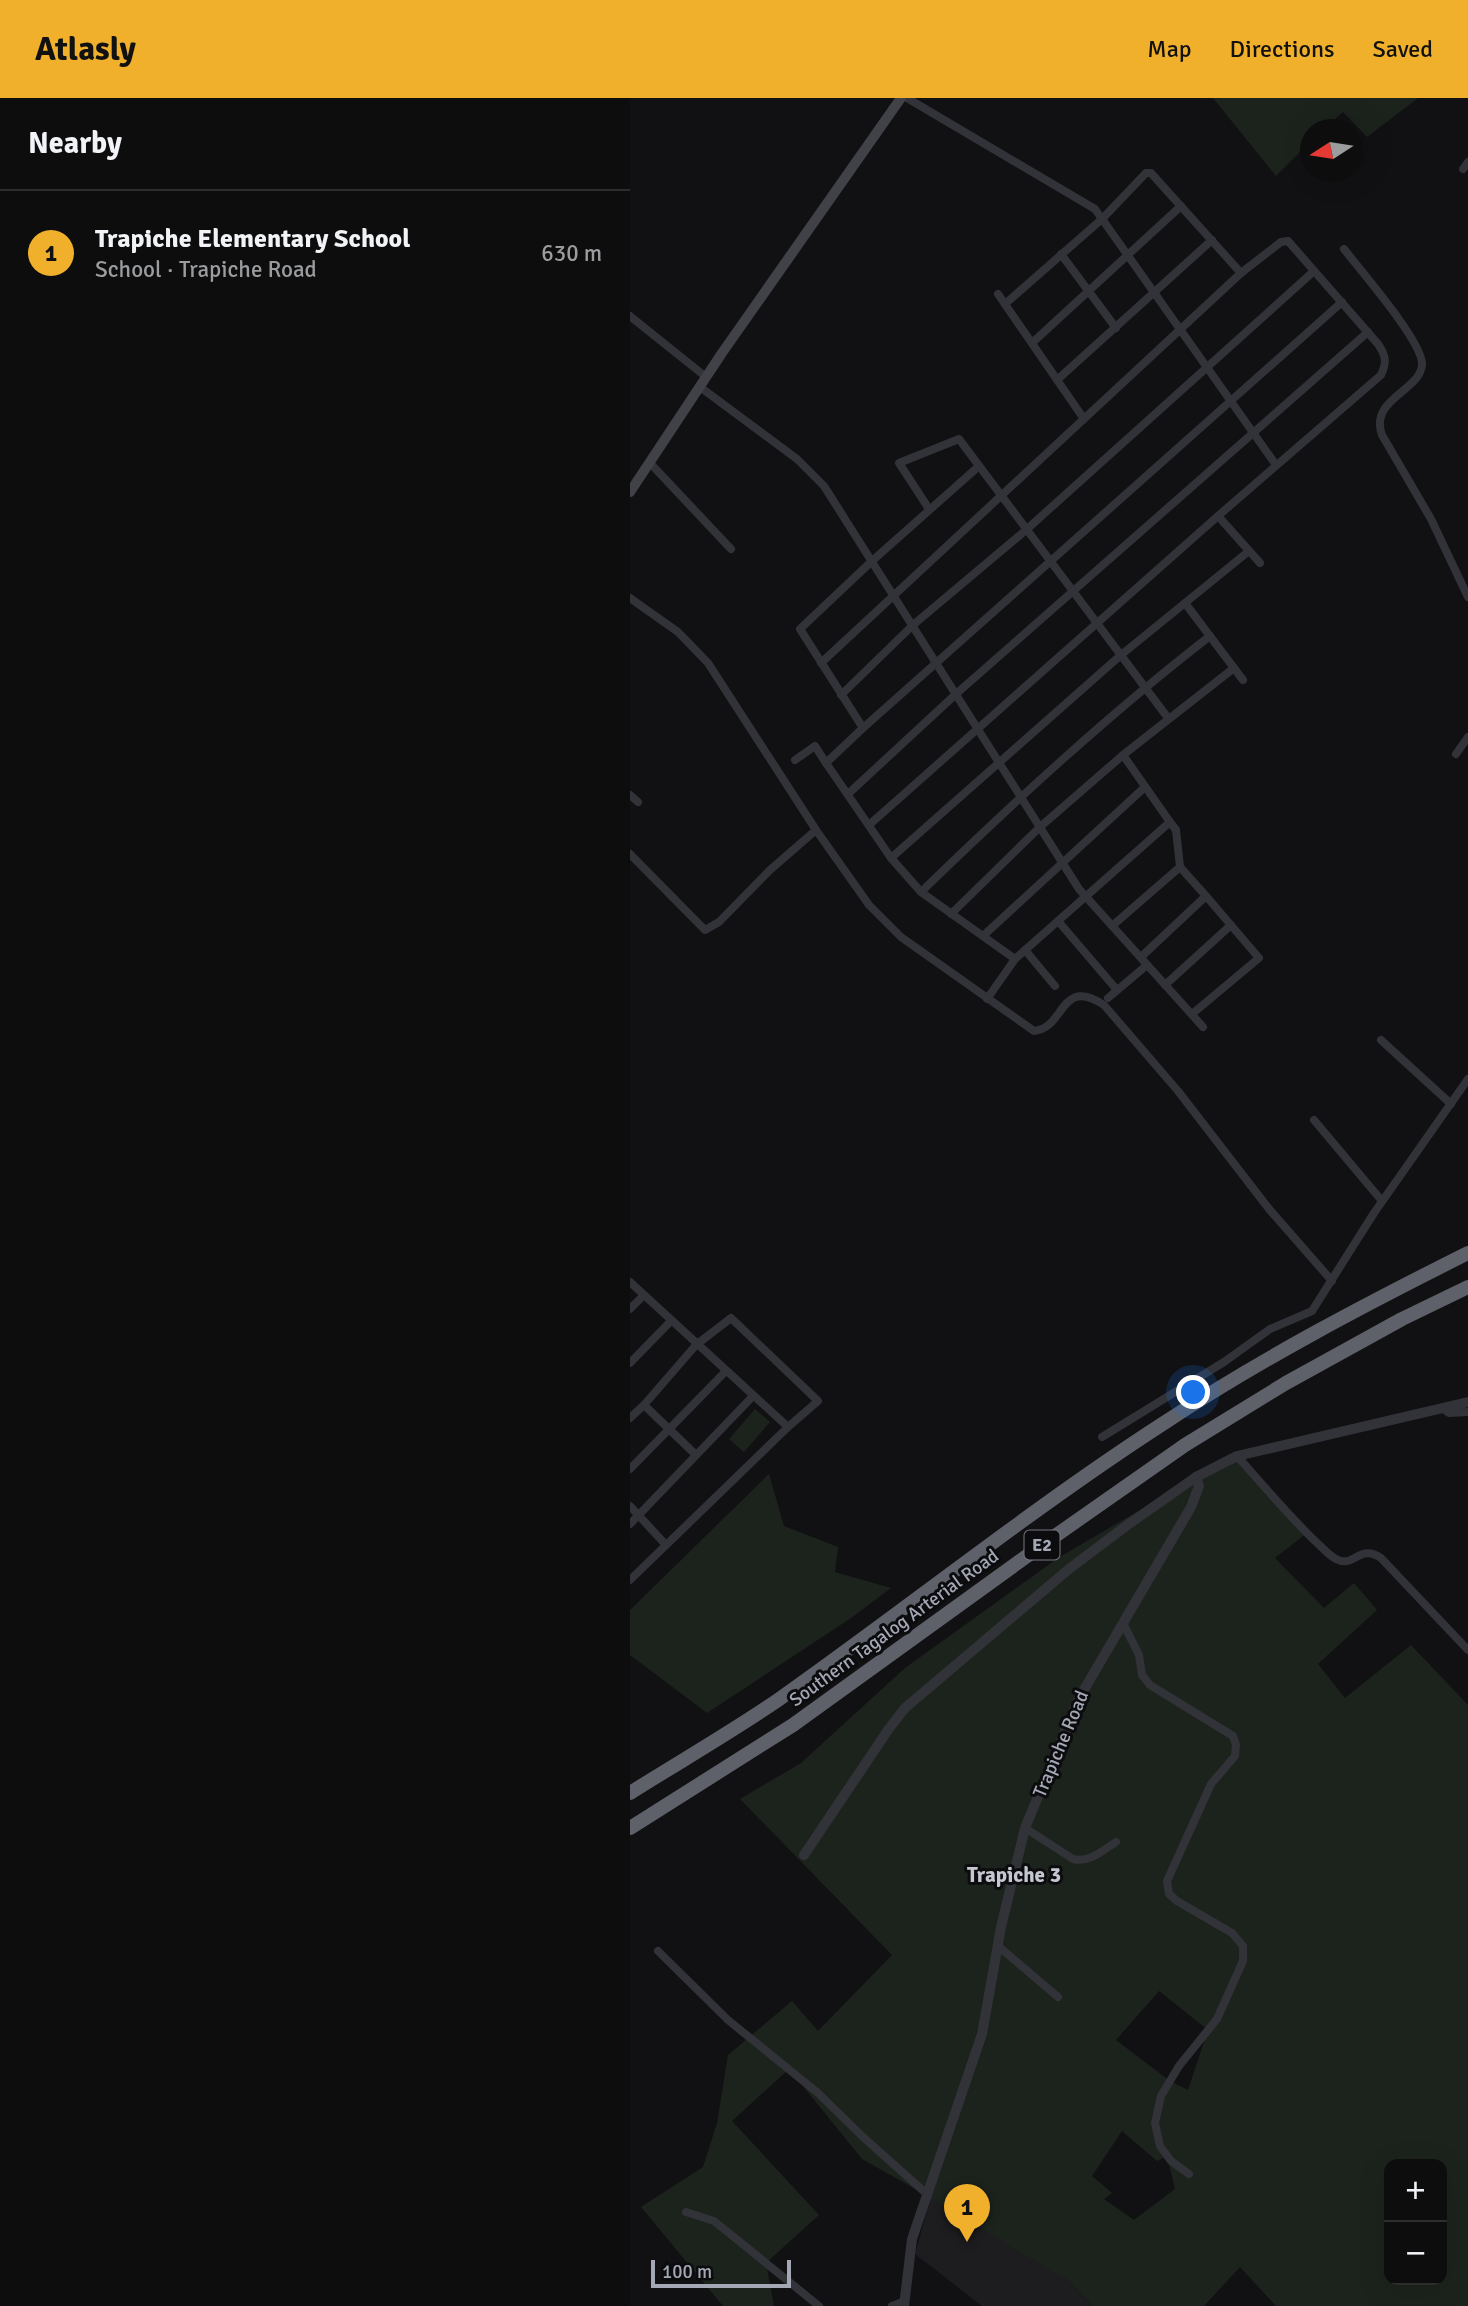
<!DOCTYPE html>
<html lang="en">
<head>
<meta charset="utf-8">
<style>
	:root { --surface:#0d0d0e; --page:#1b1b1c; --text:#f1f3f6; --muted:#9a9c9e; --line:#2d2d2e; --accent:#f1b02b }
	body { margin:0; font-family:Signika,sans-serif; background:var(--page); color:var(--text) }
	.controls { position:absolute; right:21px; bottom:21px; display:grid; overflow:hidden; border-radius:14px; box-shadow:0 7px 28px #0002 }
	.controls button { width:63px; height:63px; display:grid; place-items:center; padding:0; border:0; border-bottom:2px solid var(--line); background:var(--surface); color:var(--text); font:35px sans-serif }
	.compass { position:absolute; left:670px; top:21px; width:63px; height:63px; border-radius:50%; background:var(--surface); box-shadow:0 7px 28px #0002; rotate:258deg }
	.scale { position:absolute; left:21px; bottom:18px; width:140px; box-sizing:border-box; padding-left:7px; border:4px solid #a3a8b4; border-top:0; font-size:19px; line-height:24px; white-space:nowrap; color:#a3a8b4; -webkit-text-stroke:5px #0c0c0e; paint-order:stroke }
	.you { position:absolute; left:564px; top:1295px; width:24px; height:24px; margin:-18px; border:5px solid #fff; border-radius:50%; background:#1a73e8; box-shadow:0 0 0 10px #1a73e833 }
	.badge { display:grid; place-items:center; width:46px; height:46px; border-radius:50%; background:var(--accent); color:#111; font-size:23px; font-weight:700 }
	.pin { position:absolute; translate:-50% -58px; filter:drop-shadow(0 2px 4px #0008) }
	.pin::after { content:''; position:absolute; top:37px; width:24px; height:21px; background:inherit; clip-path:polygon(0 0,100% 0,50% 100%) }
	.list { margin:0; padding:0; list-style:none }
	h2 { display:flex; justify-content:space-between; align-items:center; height:91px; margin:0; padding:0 28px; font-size:30px }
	h2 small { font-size:23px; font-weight:400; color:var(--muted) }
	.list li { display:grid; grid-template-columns:46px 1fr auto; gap:21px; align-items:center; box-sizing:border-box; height:126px; padding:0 28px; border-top:2px solid var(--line) }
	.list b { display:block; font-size:26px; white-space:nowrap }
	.list p { margin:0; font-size:23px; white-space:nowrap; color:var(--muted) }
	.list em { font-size:23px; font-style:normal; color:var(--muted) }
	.map { position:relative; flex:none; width:838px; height:2208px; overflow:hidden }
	header { display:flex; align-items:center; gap:42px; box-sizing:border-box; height:98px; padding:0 35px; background:var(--accent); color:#111 }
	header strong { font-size:33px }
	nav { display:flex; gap:38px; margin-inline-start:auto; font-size:24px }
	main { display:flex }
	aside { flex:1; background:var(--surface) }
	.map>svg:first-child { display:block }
	.built { fill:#1d1d20 }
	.green { fill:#1c231d; fill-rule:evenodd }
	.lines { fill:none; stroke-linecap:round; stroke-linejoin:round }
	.minor { stroke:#323338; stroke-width:8 }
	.tertiary { stroke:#323338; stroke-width:10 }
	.secondary { stroke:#404248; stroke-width:10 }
	.motorway { stroke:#5e6169; stroke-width:14 }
	.labels { text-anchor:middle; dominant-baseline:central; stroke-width:6; stroke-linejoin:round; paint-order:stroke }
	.shield { fill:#0c0c0e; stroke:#767982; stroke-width:2 }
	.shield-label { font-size:18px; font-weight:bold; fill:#a3a8b4 }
	.street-label { font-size:19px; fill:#a3a8b4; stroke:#0c0c0e }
	.neighbourhood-label { font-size:21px; font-weight:bold; fill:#c4c7d0; stroke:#0c0c0e }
</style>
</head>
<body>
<header>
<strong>Atlasly</strong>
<nav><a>Map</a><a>Directions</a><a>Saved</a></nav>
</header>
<main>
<aside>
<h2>Nearby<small></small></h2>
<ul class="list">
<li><span class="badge">1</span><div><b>Trapiche Elementary School</b><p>School · Trapiche Road</p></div><em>630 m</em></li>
</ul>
</aside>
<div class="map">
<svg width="838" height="2208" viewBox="0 0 838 2208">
	<rect width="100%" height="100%" fill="#111113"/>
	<!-- built -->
	<polygon class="built" points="302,2096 439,2183 463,2208 352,2208 285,2156"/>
	<!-- green -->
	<g class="green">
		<polygon points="583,0 788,0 737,39 713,14 694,31 680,32 680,44 646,78"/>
		<polygon points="125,1311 140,1324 114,1354 99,1341"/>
		<path d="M607,1358L677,1435L645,1460L694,1510L724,1485L747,1512L688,1566L715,1600L781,1547L838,1607V2208H646L610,2169L574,2208H463L439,2183L294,2096L232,2061L159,1971L102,2023L189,2117L136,2165L144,2208H93L11,2109L73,2069L87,2025L98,1957L162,1903L188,1933L262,1857L110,1701L171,1665L275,1570L428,1460L566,1379ZM529,1893L578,1932L558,1992L540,1983L486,1942ZM492,2033L527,2063L537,2058L545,2091L504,2122L474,2101L482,2095L462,2078ZM759,2066H812V2182H759Z"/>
		<polygon points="139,1376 154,1428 208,1449 205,1474 261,1490 221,1520 77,1615 0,1557 0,1512"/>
	</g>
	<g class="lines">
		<!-- minor -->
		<g class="minor">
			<polyline points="277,0 465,111 646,367"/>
			<polyline points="833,71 838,64"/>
			<path d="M714,151C730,172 794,245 792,267C790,293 739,301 752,337L801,421L838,499"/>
			<polyline points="431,156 486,230"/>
			<polyline points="368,196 454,321"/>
			<polyline points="375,206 472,121 516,75 521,75 611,175"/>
			<polyline points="0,218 76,279"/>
			<polyline points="402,245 551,108"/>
			<polyline points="427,282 582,142"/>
			<polyline points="70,289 167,361 194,388 449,791 573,929"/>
			<polyline points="20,365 101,451"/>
			<polyline points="349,368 242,463 170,531 233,630 196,665 261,760 291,794 385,861 540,724 493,657 604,570"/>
			<polyline points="299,411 269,365 329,341 538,620"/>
			<polyline points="588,418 630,465"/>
			<path d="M0,500L48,534L78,565L186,732L239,807L271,839L404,933C436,930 429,878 474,907L548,993L639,1111L702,1183"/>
			<polyline points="555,505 613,582"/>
			<path d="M191,565L611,175L651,144L658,143L748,246C756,258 757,264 751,277L588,418L239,727"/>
			<polyline points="211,597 283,527 396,432 684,173"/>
			<polyline points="233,630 712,204"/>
			<polyline points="826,656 838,639"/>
			<polyline points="165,662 185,648 196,665"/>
			<polyline points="218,696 326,596 738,234"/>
			<polyline points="0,697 8,704"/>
			<polyline points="0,756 75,832 89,824 140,772 186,732"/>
			<polyline points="261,760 491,557 619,453"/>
			<path d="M291,794C384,704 478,617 580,538"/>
			<polyline points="321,816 410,729 493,657"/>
			<polyline points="428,823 487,892"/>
			<polyline points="482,828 550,769"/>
			<polyline points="353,838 515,689"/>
			<polyline points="395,852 425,888"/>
			<polyline points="511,859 576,798 550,769 546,732 540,724"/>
			<polyline points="535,887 601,827"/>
			<polyline points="478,900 517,867"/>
			<polyline points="357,901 385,861"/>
			<polyline points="562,916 629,860 576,798"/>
			<polyline points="751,942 821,1006"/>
			<polyline points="684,1022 752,1103"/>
			<polyline points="0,1184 158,1329"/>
			<polyline points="0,1211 13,1198"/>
			<polyline points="0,1265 40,1224"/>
			<polyline points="813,1311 819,1315 838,1314"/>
			<polyline points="0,1320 14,1307"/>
			<polyline points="472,1339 594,1264 640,1231 682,1213 744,1115 838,981"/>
			<path d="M607,1358C633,1387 658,1417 685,1443C692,1449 698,1457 706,1461C724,1471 729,1445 751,1460L838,1552"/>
			<polyline points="0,1371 95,1274"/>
			<polyline points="0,1408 36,1447"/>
			<polyline points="0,1426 123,1298"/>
			<polyline points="0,1482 158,1329 188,1303 101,1220 66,1247 14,1307 66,1357"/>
			<polyline points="493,1525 509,1557 512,1577 520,1587 603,1638 606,1647 605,1658 581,1686 537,1783 539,1796 547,1803 602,1835 613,1848 613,1863 587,1921 549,1968 531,1998 525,2025 530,2048 541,2063 559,2076"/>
			<path d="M395,1730L443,1761C459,1765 472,1753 486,1744"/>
			<polyline points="368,1848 428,1899"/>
			<polyline points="28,1853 98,1922 188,1995 233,2039 298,2097"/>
			<polyline points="56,2114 84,2123 189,2208"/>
			<polyline points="262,2208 275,2203"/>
		</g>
		<!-- tertiary -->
		<g class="tertiary">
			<polyline points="174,1757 258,1632 275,1610 439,1471 496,1428 566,1379"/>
			<polyline points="274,2208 282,2141 352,1936 371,1829 395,1730 448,1602 561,1409 569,1388 566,1379 607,1358 838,1304"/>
		</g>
		<!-- secondary -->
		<polyline class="secondary" points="0,394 92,255 271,0"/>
		<!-- motorway -->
		<g class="motorway">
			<path d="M0,1695C49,1664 100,1635 148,1602C277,1511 401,1411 534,1325C631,1261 734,1207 838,1155"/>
			<polyline points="0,1730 163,1627 415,1445 555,1347 656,1285 772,1221 838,1189"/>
		</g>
	</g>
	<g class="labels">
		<!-- shield labels -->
		<rect class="shield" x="394.5" y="1432.5" width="35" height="29" rx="5"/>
		<g class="shield-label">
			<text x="412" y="1447">E2</text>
		</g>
		<!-- street labels -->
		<g class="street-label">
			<text transform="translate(264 1530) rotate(-36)">Southern Tagalog Arterial Road</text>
			<text transform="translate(431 1646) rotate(-67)">Trapiche Road</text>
		</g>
		<!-- neighbourhood labels -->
		<g class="neighbourhood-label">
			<text x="384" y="1777">Trapiche 3</text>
		</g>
	</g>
</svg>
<div class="controls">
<button>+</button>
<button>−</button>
</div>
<svg class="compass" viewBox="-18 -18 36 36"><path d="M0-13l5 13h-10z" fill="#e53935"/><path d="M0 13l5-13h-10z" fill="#9a9c9e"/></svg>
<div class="scale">100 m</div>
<div class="you"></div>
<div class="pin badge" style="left:337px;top:2144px">1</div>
</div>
</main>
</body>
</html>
